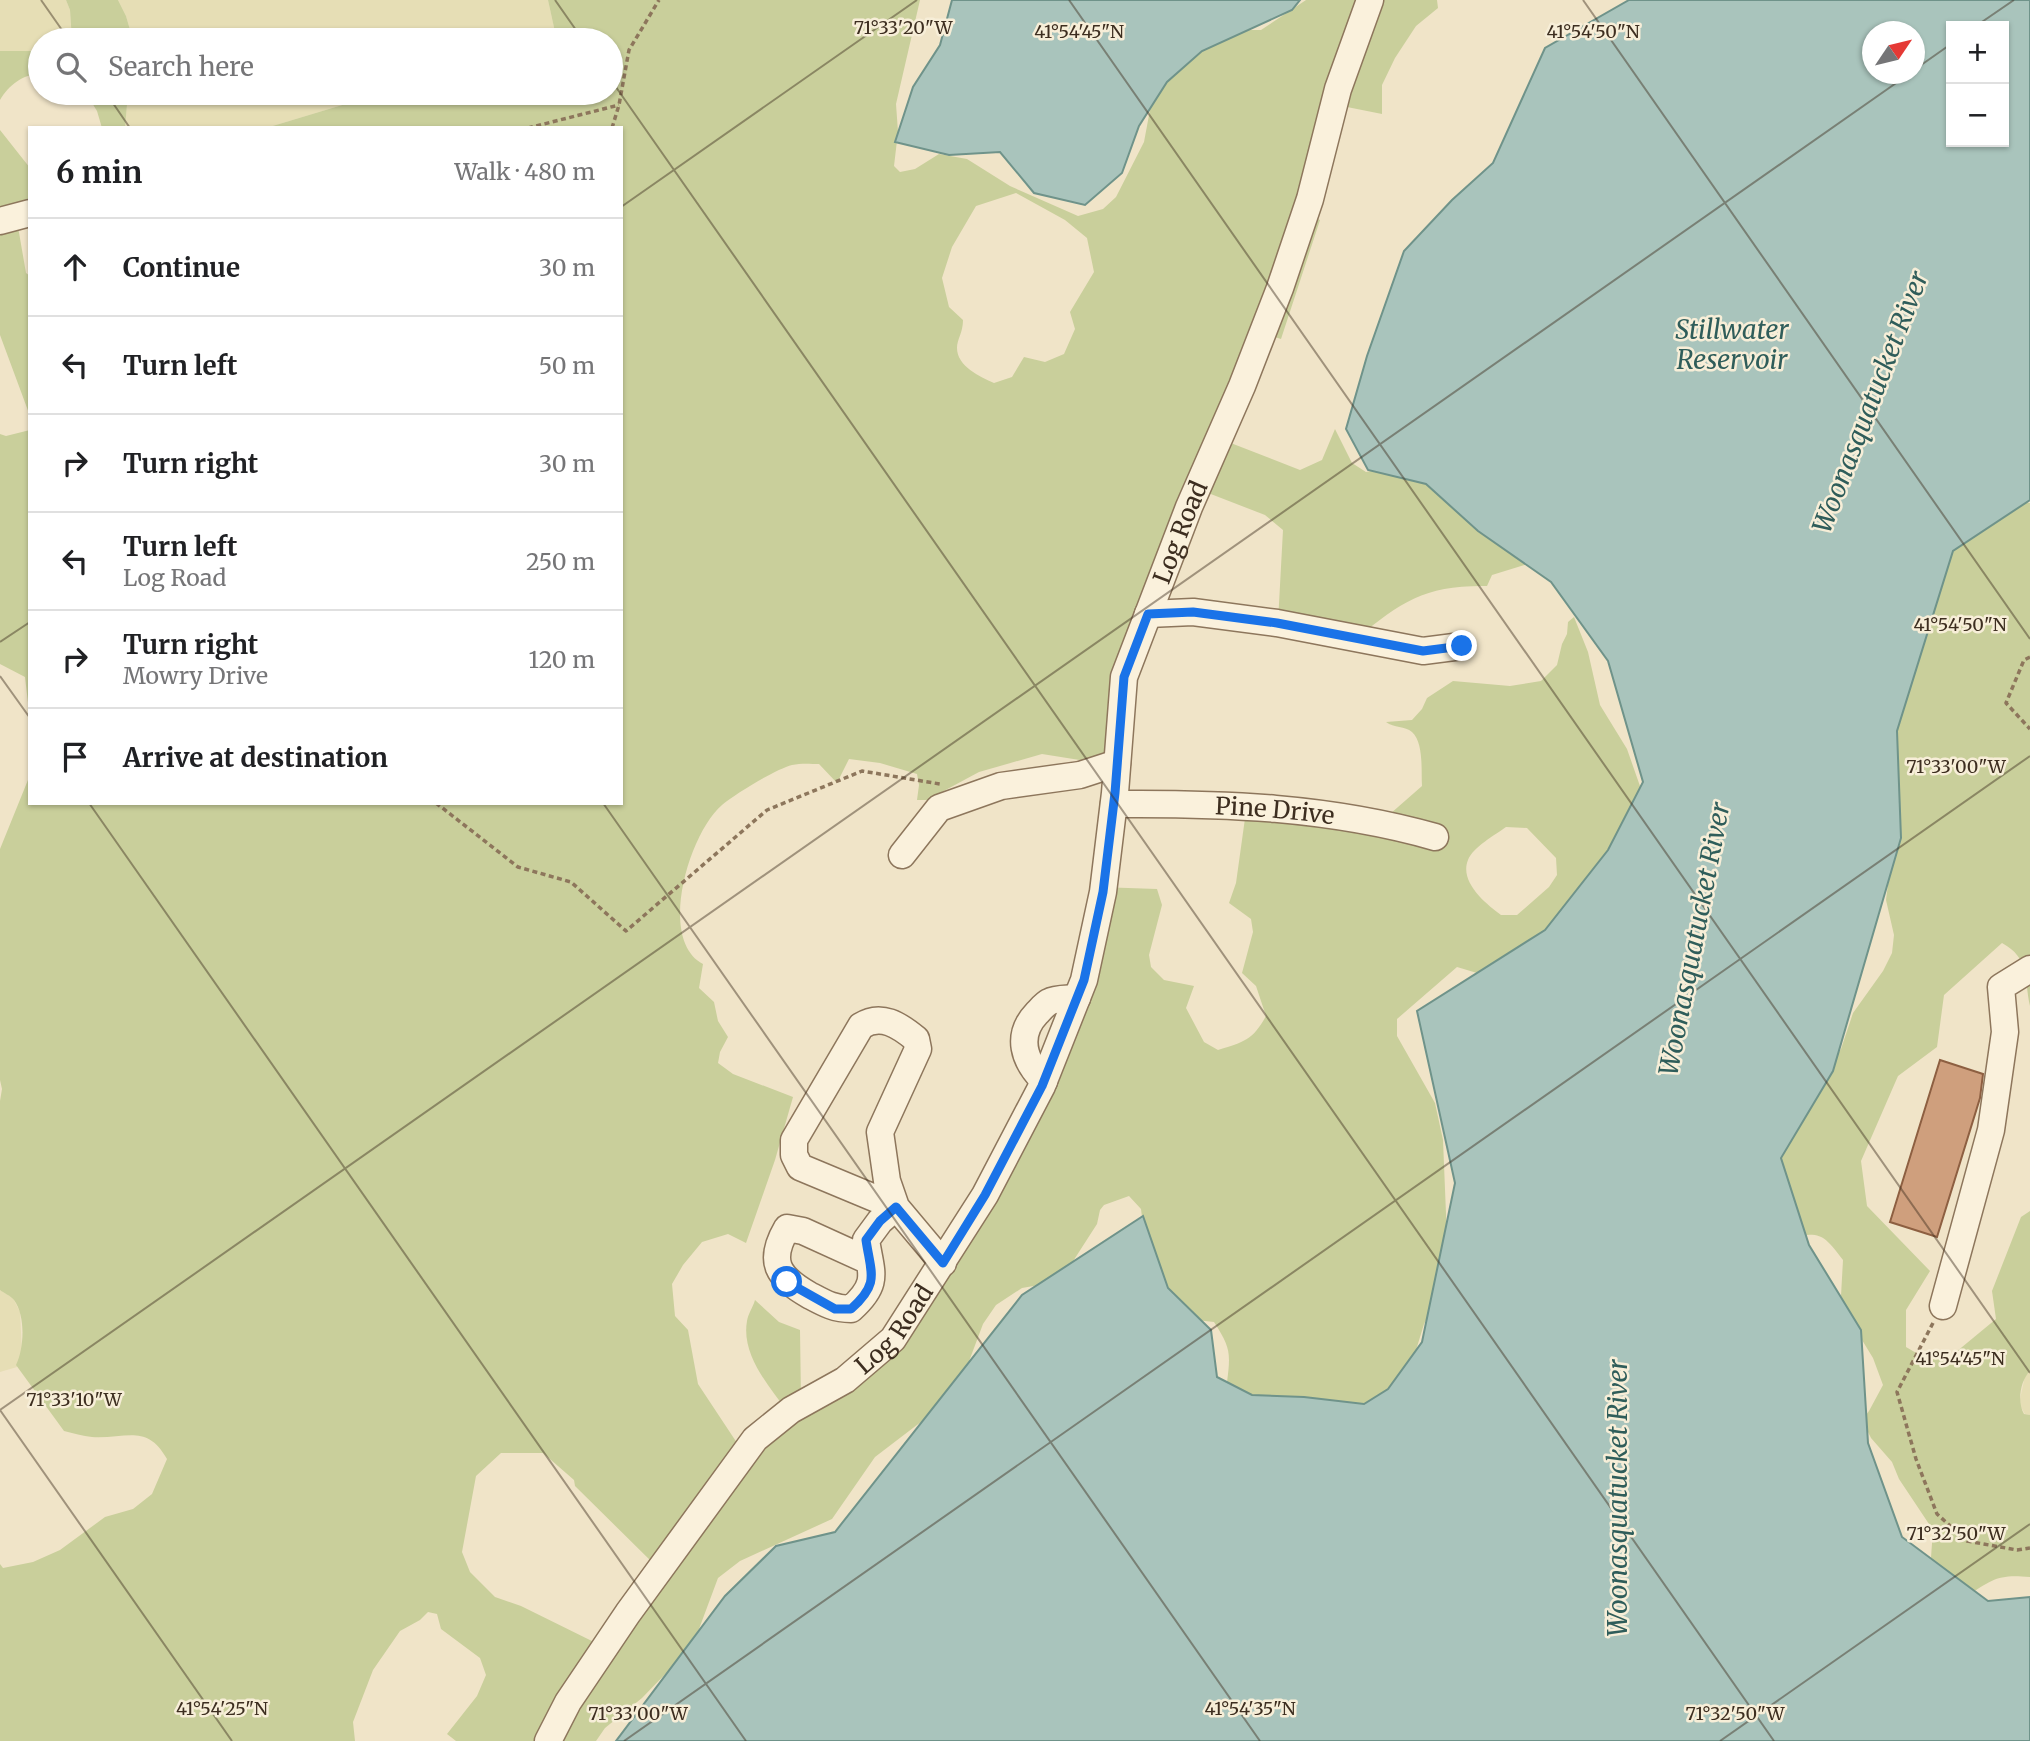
<!DOCTYPE html>
<html lang="en">
<head>
<meta charset="utf-8">
<style>
	:root { --surface:#fff; --page:#f2f2f2; --text:#202124; --muted:#757577; --line:#e0e0e0 }
	body { margin:0; font-family:Merriweather,serif; background:var(--page); color:var(--text) }
	.controls { position:absolute; right:21px; top:21px; display:grid; overflow:hidden; border-radius:0px; box-shadow:0 2px 5px #0004 }
	.controls button { width:63px; height:63px; display:grid; place-items:center; padding:0; border:0; border-bottom:2px solid var(--line); background:var(--surface); color:var(--text); font:35px sans-serif }
	.compass { position:absolute; left:1862px; top:21px; width:63px; height:63px; border-radius:50%; background:var(--surface); box-shadow:0 2px 5px #0004; rotate:55deg }
	.stop { position:absolute; width:21px; height:21px; margin:-16px; border:5px solid #1a73e8; border-radius:50%; background:#fff }
	.stop.end { background:#1a73e8; border-color:#fff; box-shadow:0 2px 7px #0008 }
	.list { margin:0; padding:0; list-style:none }
	h2 { display:flex; justify-content:space-between; align-items:center; height:91px; margin:0; padding:0 28px; font-size:30px }
	h2 small { font-size:23px; font-weight:400; color:var(--muted) }
	.list li { display:grid; grid-template-columns:46px 1fr auto; gap:21px; align-items:center; box-sizing:border-box; height:98px; padding:0 28px; border-top:2px solid var(--line) }
	.list b { display:block; font-size:26px; white-space:nowrap }
	.list p { margin:0; font-size:23px; white-space:nowrap; color:var(--muted) }
	.list em { font-size:23px; font-style:normal; color:var(--muted) }
	.icon { flex:none; width:38px; height:38px; fill:none; stroke:currentColor; stroke-width:2; stroke-linecap:round; stroke-linejoin:round }
	.map { position:relative; flex:none; width:2030px; height:1741px; overflow:hidden }
	.search { position:absolute; background:var(--surface); box-shadow:0 2px 5px #0004; left:28px; top:28px; width:595px; height:77px; display:flex; align-items:center; gap:18px; box-sizing:border-box; padding:0 24px; border-radius:38px; color:var(--muted); font-size:26px }
	.panel { position:absolute; background:var(--surface); box-shadow:0 2px 5px #0004; left:28px; top:126px; width:595px; height:679px; border-radius:0px }
	.map>svg:first-child { display:block }
	.farmland { fill:#e6deb5 }
	.green { fill:#c9cf9b; fill-rule:evenodd }
	.water { fill:#a9c4bc; stroke:#6f938a; stroke-width:2; fill-rule:evenodd }
	.building { fill:#cf9f7d; stroke:#8d5f41; stroke-width:2 }
	.lines { fill:none; stroke-linecap:round; stroke-linejoin:round }
	.minor-casing { stroke:#8d765c; stroke-width:29 }
	.path { stroke:#8d765c; stroke-width:3.5; stroke-dasharray:5 3.5; stroke-linecap:butt }
	.minor { stroke:#faf1dc; stroke-width:26 }
	.route { stroke:#1a73e8; stroke-width:9 }
	.ticks { fill:none; stroke:#3d2e20; stroke-width:2; stroke-opacity:0.45 }
	.labels { text-anchor:middle; dominant-baseline:central; stroke-width:5; stroke-linejoin:round; paint-order:stroke }
	.street-label { font-size:24px; fill:#3d2e20; stroke:#f7eed8 }
	.water-label { font-size:26px; font-style:italic; fill:#2f5d5a; stroke:#f7eed8 }
	.ticks-label { font-size:18px; text-anchor:middle; fill:#3d2e20; stroke:#f7eed8; stroke-width:5; stroke-linejoin:round; paint-order:stroke }
</style>
</head>
<body>
<div class="map">
<svg width="2030" height="1741" viewBox="0 0 2030 1741">
	<rect width="100%" height="100%" fill="#f0e4c8"/>
	<!-- farmland -->
	<g class="farmland">
		<polygon points="0,0 66,0 70,10 72,40 40,40 40,51 0,51"/>
		<polygon points="118,0 548,0 555,32 554,40 133,40 126,16"/>
		<polygon points="128,93 382,93 266,128 125,128"/>
		<polygon points="0,1290 13,1298 20,1312 22,1353 17,1367 0,1372"/>
		<polygon points="2030,1371 2030,1415 2025,1414 2019,1404 2025,1376"/>
	</g>
	<!-- green -->
	<g class="green">
		<polygon points="66,0 118,0 126,16 133,40 72,40 70,10"/>
		<path d="M548,0H920L896,104L898,132L894,166L900,172L915,169L939,154L967,159L1010,186L1078,216L1103,209L1116,197L1144,142L1152,99L1168,69L1235,30H1261L1306,0H1437L1438,8L1416,26L1395,58L1382,85V114L1337,105L1308,215L1320,220L1281,339L1265,334L1223,440L1300,470L1322,460L1335,429L1352,463L1366,472L1392,467L1422,473L1547,558L1492,575L1487,586C1426,585 1402,601 1357,638L1278,622L1283,530L1265,515L1203,491L1154,602L1111,765L1042,754L979,772L927,800H917L919,785L917,774L880,763L849,759L837,783L819,764C811,764 801,763 792,765C776,769 735,794 722,805C689,833 657,940 703,964L699,988L714,1002L718,1021L728,1037L720,1052L718,1063L733,1074L793,1097L775,1160L746,1243L728,1234L702,1242L683,1265L672,1284L675,1316L688,1330L698,1384L741,1449L787,1411C769,1386 741,1355 747,1321C748,1314 753,1307 755,1300L779,1322L800,1330L801,1400L882,1346L1037,1089L1099,887L1157,889L1162,905L1149,955L1151,967L1164,980L1194,986L1186,1008L1204,1042L1218,1050C1244,1042 1253,1040 1266,1016L1256,986L1242,973L1253,932L1251,919L1229,903L1236,883L1247,804L1390,814L1422,786C1421,771 1424,743 1412,732C1405,726 1394,728 1386,722L1412,720L1422,709L1427,698L1453,681L1510,686L1541,681L1557,665L1562,644L1567,634L1568,622L1574,617L1588,652L1600,705L1627,749L1641,789L1610,894L1477,973L1457,967L1397,1019V1036L1435,1103L1443,1140L1448,1263L1443,1287L1424,1324L1399,1406L1251,1403L1227,1382C1231,1352 1230,1347 1214,1322L1196,1320L1149,1272L1141,1209L1129,1196L1104,1205L1100,1210L1097,1224L1068,1269L1045,1284L1022,1288L996,1305L983,1324L962,1380L947,1402L875,1457L832,1519L740,1561L718,1578L699,1629L675,1664L642,1698L605,1728L596,1741H456L447,1734L477,1696L486,1675L480,1658L441,1629L437,1614L428,1612L420,1620L400,1631L373,1670L353,1722L355,1741H0V1564L3,1568L33,1562L60,1550L105,1517L133,1509L152,1494L167,1459C147,1423 126,1439 92,1437C83,1436 73,1433 64,1431L16,1365C24,1349 26,1316 14,1300C11,1296 4,1293 0,1290V1101L2,1089L0,1080V849L30,775V803H621V214L623,179L621,176V128H266L382,93H611V40H554L555,32ZM1016,193L1065,220L1087,238L1094,272L1070,312L1075,329L1064,354L1045,362L1024,357L1012,377L994,383C980,377 957,366 957,348C957,339 963,333 963,320L949,307L942,278L952,247L976,206ZM1506,827L1527,828L1556,858L1557,875L1549,887L1517,915H1501C1486,904 1459,882 1468,860C1473,847 1495,835 1506,827ZM501,1453H543L574,1480L575,1486L656,1566L600,1645L521,1606L495,1597L470,1572L462,1552L476,1476Z"/>
		<path d="M0,51H40V74C23,74 9,85 0,100Z"/>
		<polygon points="86,93 128,93 125,128 102,128 97,111"/>
		<polygon points="0,130 30,168 30,217 17,221 26,273 30,276 30,416 0,335"/>
		<polygon points="30,430 30,720 25,677 0,664 0,434 6,436"/>
		<path d="M1980,499L2030,503V1006C2024,979 2030,958 2002,943L1944,995L1937,1047L1898,1076L1861,1161L1867,1206L1930,1271L1906,1310V1347L1923,1357H1950L1996,1319L1992,1291L2021,1217L2030,1211V1371C2020,1381 2017,1402 2024,1414L2030,1415V1577C1998,1574 1993,1579 1967,1596L1930,1571L1933,1530L1899,1479L1892,1462L1871,1438L1862,1420L1869,1411L1883,1385L1873,1358L1848,1317L1841,1296L1843,1260C1825,1237 1822,1231 1793,1237L1775,1212L1774,1113L1824,1076L1841,1049L1853,1013L1883,971L1892,953L1894,935L1886,900L1889,877L1887,796L1898,779L1888,668Z"/>
	</g>
	<!-- water -->
	<g class="water">
		<polygon points="952,0 1300,0 1292,10 1202,51 1167,82 1139,126 1122,173 1085,205 1034,193 1000,152 949,155 895,142 913,87 940,45"/>
		<path d="M1629,0H2030V500L1953,551L1897,731L1901,838L1833,1071L1781,1158L1809,1245L1861,1330L1868,1443L1902,1537L1988,1601L2030,1597V1741H616L725,1596L776,1546L835,1532L1022,1295L1143,1216L1168,1288L1211,1330L1217,1377L1252,1395L1304,1397L1364,1404L1388,1389L1422,1342L1455,1183L1417,1011L1545,930L1608,850L1643,782L1608,661L1551,582L1478,531L1426,484L1368,470L1346,429L1367,356L1404,251L1452,200L1493,163L1545,48ZM1951,26H2004V142H1951ZM1872,32H1914V74H1872Z"/>
	</g>
	<!-- building -->
	<polygon class="building" points="1940,1060 1983,1074 1980,1098 1937,1237 1890,1222"/>
	<g class="lines">
		<!-- minor casing -->
		<g class="minor-casing">
			<g id="minor">
				<polyline points="0,221 30,213"/>
				<polyline points="1148,614 1193,612 1277,623 1423,651 1462,646"/>
				<path id="s1" d="M1114,804C1222,803 1330,807 1435,837"/>
				<polyline points="902,855 939,808 1001,786 1080,775 1117,763"/>
				<path d="M1044,1081C1024,1061 1015,1036 1037,1013C1040,1010 1045,1004 1049,1002C1056,998 1069,999 1077,998"/>
				<path d="M869,1261L803,1231L787,1228C767,1262 778,1277 809,1295C824,1303 834,1309 851,1309C880,1283 871,1273 866,1240L880,1221L896,1207L800,1167L794,1155V1140L861,1026C881,1013 899,1025 916,1039L918,1049L880,1132L887,1181L896,1207L943,1263"/>
				<polyline points="1943,1306 1991,1130 2005,1032 2001,987 2030,969"/>
				<path id="s2" d="M548,1741L568,1702L628,1613L755,1439L791,1410L845,1380L893,1339L985,1195L1042,1086L1084,980L1103,892L1115,793L1124,677L1189,507L1242,386L1280,288L1310,199L1338,89L1370,0"/>
			</g>
		</g>
		<!-- path -->
		<g class="path">
			<polyline points="528,128 619,105"/>
			<polyline points="612,128 619,105 629,50 659,0"/>
			<polyline points="2030,657 2024,660 2006,703 2030,729"/>
			<polyline points="436,803 518,867 571,882 626,931 767,810 862,771 940,784"/>
			<polyline points="1933,1323 1897,1392 1916,1459 1937,1514 1967,1541 2017,1550 2030,1548"/>
		</g>
		<!-- minor -->
		<use href="#minor" class="minor"/>
	</g>
	<g class="lines">
		<!-- route -->
		<path class="route" d="M787,1282L835,1309H851C880,1283 871,1274 866,1240L880,1221L896,1207L943,1263L985,1195L1042,1086L1084,980L1103,892L1115,793L1124,677L1148,614L1193,612L1277,623L1423,651L1462,646"/>
	</g>
	<!-- ticks -->
	<path class="ticks" d="M41,0L69,40M555,0L583,40M1069,0L2030,1373M1583,0L2030,639M1976,26L2014,0M1914,70L1951,44M611,80L1774,1741M106,93L130,128M621,207L917,0M0,642L30,622M0,676L30,718M89,803L746,1741M603,803L1260,1741M0,1410L1909,74M0,1410L232,1741M624,1741L2030,756M1720,1741L2030,1524"/>
	<g class="labels">
		<!-- street labels -->
		<g class="street-label">
			<text stroke="none"><textPath href="#s2" startOffset="1407">Log Road</textPath></text>
			<text stroke="none"><textPath href="#s1" startOffset="161">Pine Drive</textPath></text>
			<text stroke="none"><textPath href="#s2" startOffset="546">Log Road</textPath></text>
		</g>
		<!-- water labels -->
		<g class="water-label">
			<text x="1732" y="329">Stillwater<tspan x="1732" dy="30">Reservoir</tspan></text>
			<text transform="translate(1870 402) rotate(-69)">Woonasquatucket River</text>
			<text transform="translate(1694 939) rotate(-79)">Woonasquatucket River</text>
			<text transform="translate(1617 1498) rotate(-90)">Woonasquatucket River</text>
		</g>
	</g>
	<g class="ticks-label">
		<text x="903" y="34">71°33'20"W</text>
		<text x="1079" y="38">41°54'45"N</text>
		<text x="1593" y="38">41°54'50"N</text>
		<text x="1960" y="631">41°54'50"N</text>
		<text x="1956" y="773">71°33'00"W</text>
		<text x="1960" y="1365">41°54'45"N</text>
		<text x="74" y="1406">71°33'10"W</text>
		<text x="1956" y="1540">71°32'50"W</text>
		<text x="222" y="1715">41°54'25"N</text>
		<text x="1250" y="1715">41°54'35"N</text>
		<text x="638" y="1720">71°33'00"W</text>
		<text x="1735" y="1720">71°32'50"W</text>
	</g>
</svg>
<div class="controls">
<button>+</button>
<button>−</button>
</div>
<svg class="compass" viewBox="-18 -18 36 36"><path d="M0-13l5 13h-10z" fill="#e53935"/><path d="M0 13l5-13h-10z" fill="#757577"/></svg>
<div class="stop" style="left:787px;top:1282px"></div>
<div class="stop end" style="left:1462px;top:646px"></div>
<div class="search"><svg class="icon" aria-label="search" viewBox="0 0 24 24"><circle cx="10" cy="10" r="6"/><path d="M15 15l6 6"/></svg>Search here</div>
<section class="panel">
<h2>6 min<small>Walk · 480 m</small></h2>
<ul class="list">
<li><svg class="icon" aria-label="ahead" viewBox="0 0 24 24"><path d="M12 20V5M6 11l6-6 6 6"/></svg><div><b>Continue</b></div><em>30 m</em></li>
<li><svg class="icon" aria-label="left" viewBox="0 0 24 24"><path d="M17 20v-9H6M10 6l-5 5 5 5"/></svg><div><b>Turn left</b></div><em>50 m</em></li>
<li><svg class="icon" aria-label="right" viewBox="0 0 24 24"><path d="M7 20v-9h11M14 6l5 5-5 5"/></svg><div><b>Turn right</b></div><em>30 m</em></li>
<li><svg class="icon" aria-label="left" viewBox="0 0 24 24"><path d="M17 20v-9H6M10 6l-5 5 5 5"/></svg><div><b>Turn left</b><p>Log Road</p></div><em>250 m</em></li>
<li><svg class="icon" aria-label="right" viewBox="0 0 24 24"><path d="M7 20v-9h11M14 6l5 5-5 5"/></svg><div><b>Turn right</b><p>Mowry Drive</p></div><em>120 m</em></li>
<li><svg class="icon" aria-label="arrive" viewBox="0 0 24 24"><path d="M6 21V4h12l-3 4 3 4H6"/></svg><div><b>Arrive at destination</b></div></li>
</ul>
</section>
</div>
</body>
</html>
